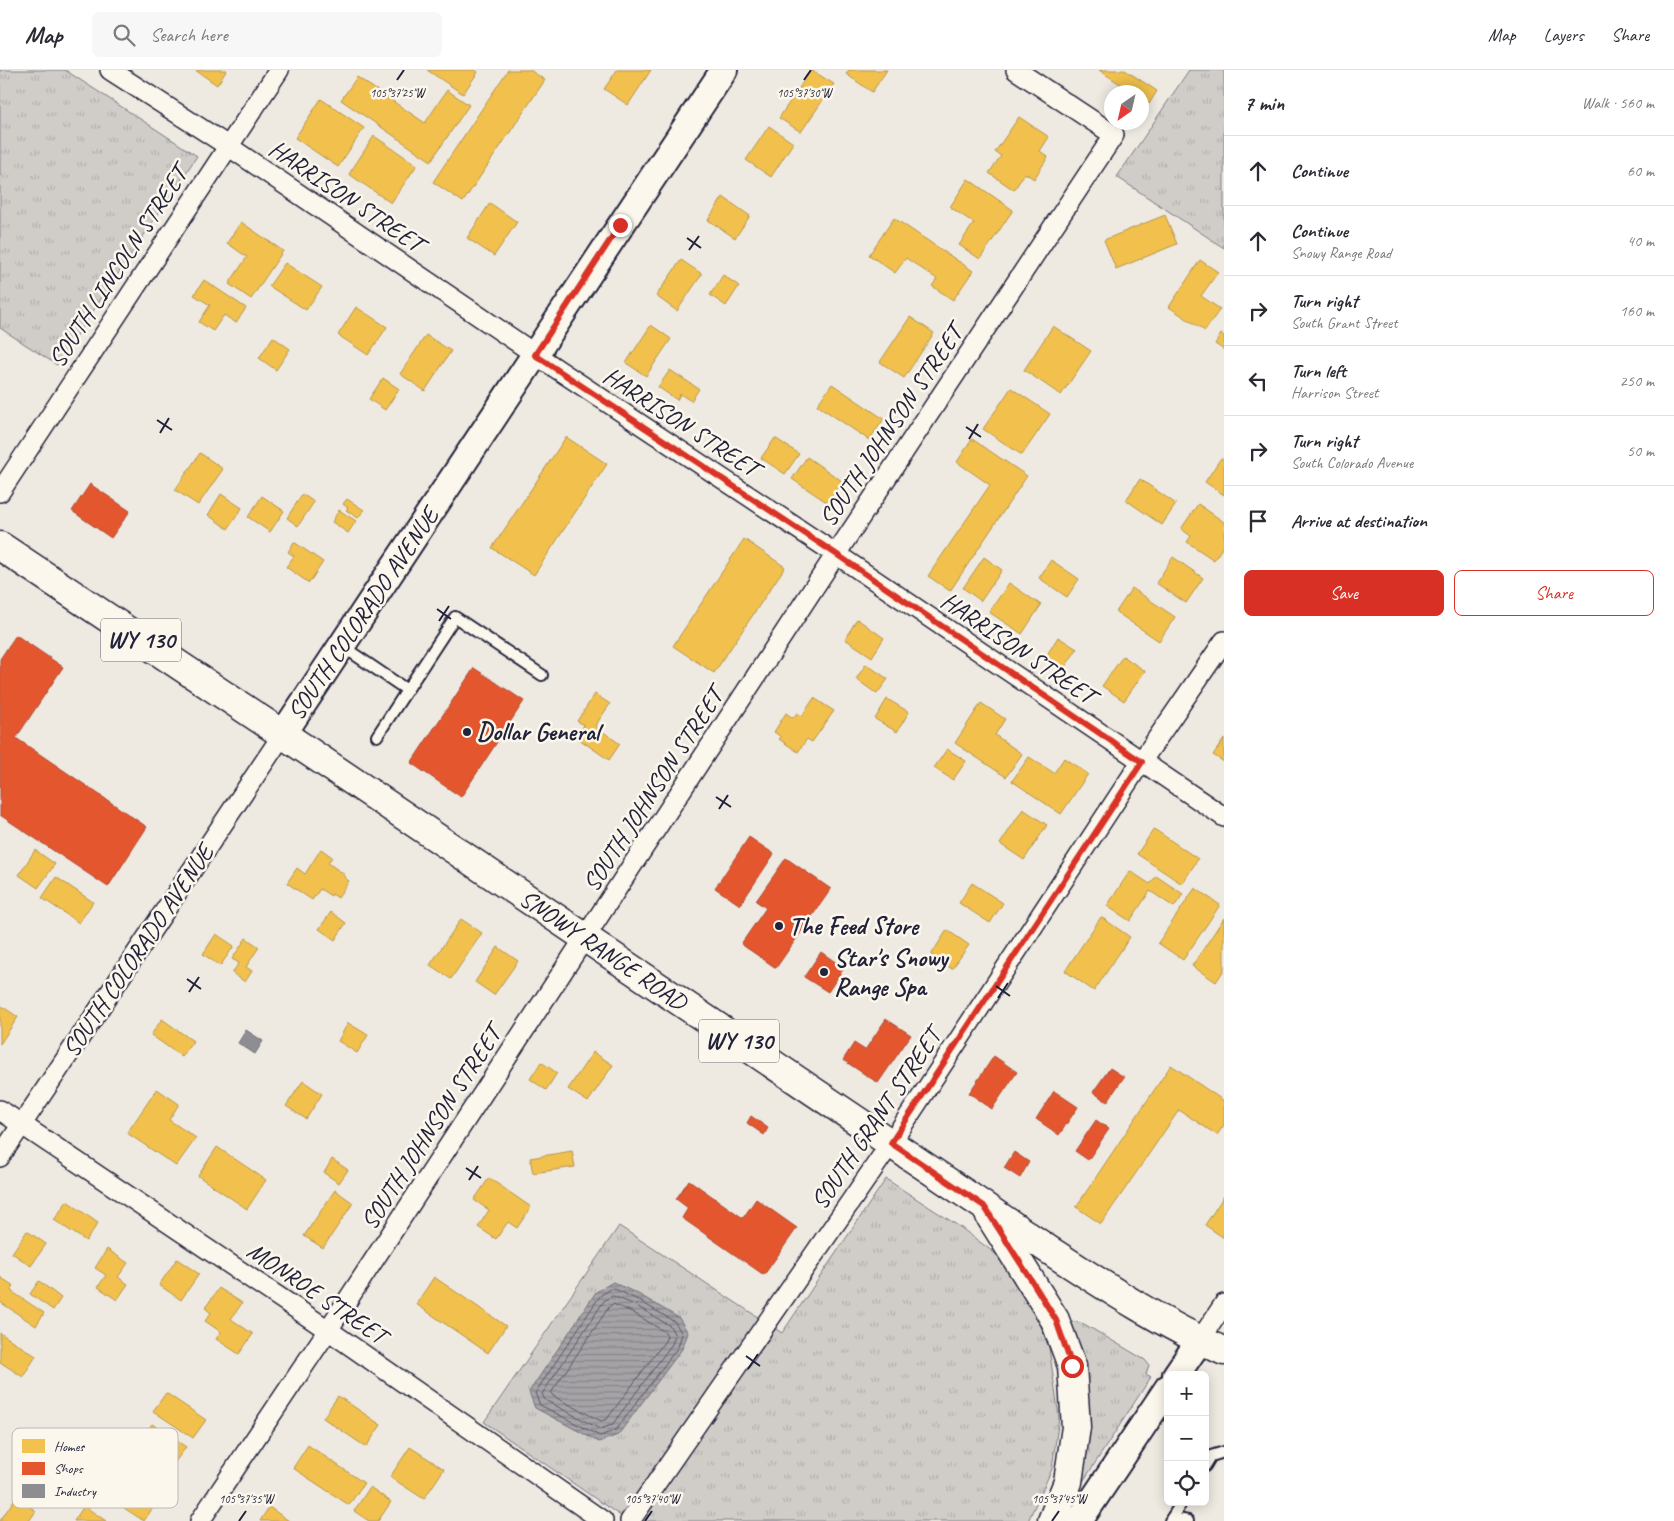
<!DOCTYPE html>
<html lang="en">
<head>
<meta charset="utf-8">
<style>
	:root { --surface:#fff; --page:#f7f7f7; --text:#2b2b33; --muted:#7c7c81; --line:#e1e1e2; --accent:#d93025 }
	body { margin:0; font-family:Caveat,sans-serif; background:var(--page); color:var(--text) }
	.controls { position:absolute; right:15px; bottom:15px; display:grid; overflow:hidden; border-radius:8px; box-shadow:0 2px 12px #0003 }
	.controls button { width:45px; height:45px; display:grid; place-items:center; padding:0; border:0; border-bottom:1px solid var(--line); background:var(--surface); color:var(--text); font:25px sans-serif }
	.compass { position:absolute; left:1104px; top:15px; width:45px; height:45px; border-radius:50%; background:var(--surface); box-shadow:0 2px 12px #0003; rotate:214deg }
	.stop { position:absolute; width:15px; height:15px; margin:-11px; border:4px solid #d93025; border-radius:50%; background:#fff }
	.stop.end { background:#d93025; border-color:#fff; box-shadow:0 1px 5px #0008 }
	.list { margin:0; padding:0; list-style:none }
	h2 { display:flex; justify-content:space-between; align-items:center; height:65px; margin:0; padding:0 20px; font-size:21px }
	h2 small { font-size:16px; font-weight:400; color:var(--muted) }
	.list li { display:grid; grid-template-columns:32px 1fr auto; gap:15px; align-items:center; box-sizing:border-box; height:70px; padding:0 20px; border-top:1px solid var(--line) }
	.list b { display:block; font-size:19px; white-space:nowrap }
	.list p { margin:0; font-size:16px; white-space:nowrap; color:var(--muted) }
	.list em { font-size:16px; font-style:normal; color:var(--muted) }
	.actions { display:flex; gap:10px; padding:15px 20px }
	.actions a { flex:1; padding:11px 0; border:1px solid var(--accent); border-radius:8px; text-align:center; font-size:18px; color:var(--accent) }
	.actions .main { background:var(--accent); color:#fff }
	.icon { flex:none; width:28px; height:28px; fill:none; stroke:currentColor; stroke-width:2; stroke-linecap:round; stroke-linejoin:round }
	.map { position:relative; flex:none; width:1224px; height:1451px; overflow:hidden }
	header { display:flex; align-items:center; gap:30px; box-sizing:border-box; height:70px; padding:0 25px; background:var(--surface); border-bottom:1px solid var(--line) }
	header strong { font-size:24px }
	nav { display:flex; gap:28px; margin-inline-start:auto; font-size:18px }
	.search { width:350px; height:45px; background:var(--page); display:flex; align-items:center; gap:12px; box-sizing:border-box; padding:0 18px; border-radius:8px; color:var(--muted); font-size:19px }
	main { display:flex }
	aside { flex:1; background:var(--surface) }
	.map>svg:first-child { display:block }
	.grass { fill:url(#grass-tufts); stroke:#797882 }
	.water { fill:url(#water-rules); stroke:#716f7c }
	.homes { fill:#f2c14e; stroke:#b49148 }
	.shops { fill:#e4572e; stroke:#aa4732 }
	.industry { fill:#8d8d92; stroke:#6d6d78 }
	.lines { fill:none; stroke-linecap:round; stroke-linejoin:round }
	.shore { stroke:#575666; stroke-width:1 }
	.lane-casing { stroke:#22223b; stroke-width:14 }
	.street-casing { stroke:#22223b; stroke-width:22 }
	.secondary-casing { stroke:#22223b; stroke-width:30 }
	.primary-casing { stroke:#22223b; stroke-width:31 }
	.lane { stroke:#fbf7ec; stroke-width:10 }
	.street { stroke:#fbf7ec; stroke-width:19 }
	.secondary { stroke:#fbf7ec; stroke-width:26 }
	.primary { stroke:#fbf7ec; stroke-width:28 }
	.route { stroke:#d93025; stroke-width:6 }
	.ticks { fill:none; stroke:#22223b; stroke-width:2 }
	.poi-dot { fill:#22223b; stroke:#fbf7ec; stroke-width:2 }
	.labels { text-anchor:middle; dominant-baseline:central; stroke-width:5; stroke-linejoin:round; paint-order:stroke }
	.shield { fill:#fbf7ec; stroke:#636270; stroke-width:1 }
	.shield-label { font-size:24px; font-weight:bold; fill:#22223b }
	.street-label { font-size:25px; fill:#22223b; stroke:#fbf7ec }
	.poi-label { font-size:25px; font-weight:bold; fill:#22223b; stroke:#fbf7ec; text-anchor:start }
	.key { fill:#fbf7ec; stroke:#bab7b7; stroke-width:1 }
	.key-label { font-size:14px; fill:#22223b }
	.ticks-label { font-size:12px; text-anchor:middle; fill:#22223b; stroke:#fbf7ec; stroke-width:5; stroke-linejoin:round; paint-order:stroke }
</style>
</head>
<body>
<header>
<strong>Map</strong>
<div class="search"><svg class="icon" aria-label="search" viewBox="0 0 24 24"><circle cx="10" cy="10" r="6"/><path d="M15 15l6 6"/></svg>Search here</div>
<nav><a>Map</a><a>Layers</a><a>Share</a></nav>
</header>
<main>
<div class="map">
<svg width="1224" height="1451" viewBox="0 0 1224 1451">
	<defs>
		<pattern id="grass-tufts" width="24" height="20" patternUnits="userSpaceOnUse" patternTransform="scale(1.25)"><rect width="24" height="20" fill="#d0cdc9"/><path d="M3 7l-1-3M5 7V3M7 7l1-3M15 17l-1-3M17 17v-4M19 17l1-3" fill="none" stroke="#b2b0ae"/></pattern>
		<pattern id="water-rules" width="6" height="5" patternUnits="userSpaceOnUse" patternTransform="scale(1.25)"><rect width="6" height="5" fill="#a6a3a7"/><path d="M0 2.5h6" fill="none" stroke="#878489"/></pattern>
	</defs>
	<rect width="100%" height="100%" fill="#eeeae2"/>
	<filter id="ink" filterUnits="userSpaceOnUse"><feTurbulence type="fractalNoise" baseFrequency=".02" numOctaves="2"/><feDisplacementMap in="SourceGraphic" scale="10" xChannelSelector="R" yChannelSelector="G"/><feConvolveMatrix kernelMatrix="1 2 1 2 8 2 1 2 1" color-interpolation-filters="sRGB"/></filter>
	<g filter="url(#ink)">
		<!-- grass -->
		<g class="grass">
			<polygon points="0,0 65,0 197,86 57,295 0,258"/>
			<polygon points="1189,0 1224,0 1224,178 1117,107"/>
			<polygon points="886,1109 960,1157 1009,1194 1027,1219 1049,1278 1059,1347 1052,1399 1028,1451 628,1451 484,1352 619,1156 782,1263"/>
			<polygon points="1072,1251 1084,1254 1145,1290 1149,1295 1146,1304 1151,1307 1073,1427 1069,1253"/>
		</g>
		<!-- water -->
		<polygon class="water" points="613,1212 640,1225 679,1248 688,1263 682,1279 618,1365 599,1372 535,1338 529,1322 596,1222"/>
		<!-- homes -->
		<g class="homes">
			<polygon points="195,0 227,0 217,15"/>
			<polygon points="427,0 475,0 478,2 463,24"/>
			<polygon points="508,0 530,0 545,10 463,132 433,112"/>
			<polygon points="617,0 651,0 628,35 604,19"/>
			<polygon points="811,0 834,14 801,62 779,48"/>
			<polygon points="849,0 887,0 872,22 846,4"/>
			<polygon points="1099,0 1125,0 1157,21 1149,34 1142,29 1142,22 1132,22"/>
			<polygon points="357,7 425,53 447,20 469,35 431,91 341,30"/>
			<polygon points="321,29 364,58 338,97 295,68"/>
			<polygon points="1019,47 1049,67 1040,81 1048,87 1034,109 1025,103 1014,120 989,103 1001,86 995,82"/>
			<polygon points="769,56 793,73 771,107 746,90"/>
			<polygon points="374,66 417,95 391,133 349,104"/>
			<polygon points="968,109 1013,140 980,189 959,175 974,153 950,137"/>
			<polygon points="723,127 750,146 735,168 708,150"/>
			<polygon points="490,133 517,152 494,186 467,168"/>
			<polygon points="1165,145 1177,174 1116,199 1104,170"/>
			<polygon points="894,148 973,201 953,230 932,216 937,209 906,188 895,203 869,185"/>
			<polygon points="241,152 283,181 251,229 229,214 247,187 227,173"/>
			<polygon points="681,190 702,204 677,241 656,226"/>
			<polygon points="1200,190 1218,202 1201,226 1220,239 1205,261 1169,237"/>
			<polygon points="285,193 322,217 306,240 269,216"/>
			<polygon points="723,205 739,216 726,236 710,225"/>
			<polygon points="204,210 246,238 236,253 224,245 213,261 199,252 210,235 194,225"/>
			<polygon points="356,237 387,257 368,285 338,265"/>
			<polygon points="910,247 934,263 904,308 880,292"/>
			<polygon points="651,255 671,269 646,306 626,293"/>
			<polygon points="1053,256 1091,281 1061,325 1024,300"/>
			<polygon points="1221,264 1224,266 1224,280 1215,274"/>
			<polygon points="426,265 451,281 425,321 400,304"/>
			<polygon points="273,267 290,279 276,300 259,288"/>
			<polygon points="670,300 699,319 691,331 680,324 677,330 658,317"/>
			<polygon points="383,308 399,319 385,340 369,329"/>
			<polygon points="832,314 884,349 869,370 817,335"/>
			<polygon points="1011,318 1050,344 1022,385 983,359"/>
			<polygon points="566,367 607,394 534,505 492,478"/>
			<polygon points="775,368 799,384 785,404 761,388"/>
			<polygon points="972,369 1027,406 950,521 928,506 990,415 957,392"/>
			<polygon points="200,383 223,399 198,435 175,420"/>
			<polygon points="807,387 842,411 828,433 792,409"/>
			<polygon points="1221,388 1224,390 1224,425 1205,412"/>
			<polygon points="1140,409 1176,434 1162,455 1126,430"/>
			<polygon points="221,424 242,438 228,459 208,445"/>
			<polygon points="302,424 314,432 298,456 287,448"/>
			<polygon points="262,426 284,441 270,462 248,447"/>
			<polygon points="347,429 364,440 358,448 346,440 348,438 343,434"/>
			<polygon points="1198,434 1224,452 1224,475 1214,490 1187,472 1191,466 1181,459"/>
			<polygon points="339,440 356,451 348,463 332,452"/>
			<polygon points="744,469 785,497 714,603 673,576"/>
			<polygon points="294,472 323,492 309,513 286,497 294,486 288,482"/>
			<polygon points="984,487 1002,500 981,531 963,518"/>
			<polygon points="1173,487 1203,508 1186,533 1156,513"/>
			<polygon points="1051,490 1079,509 1067,527 1039,508"/>
			<polygon points="1009,513 1041,535 1022,564 989,542"/>
			<polygon points="1132,518 1175,547 1159,571 1116,542"/>
			<polygon points="857,549 884,568 872,587 845,569"/>
			<polygon points="1058,567 1077,579 1063,600 1045,588"/>
			<polygon points="1123,586 1145,601 1124,631 1102,616"/>
			<polygon points="866,594 888,609 877,624 856,609"/>
			<polygon points="595,624 610,634 595,656 620,674 609,690 576,667 584,655 577,651"/>
			<polygon points="814,628 834,641 812,672 807,669 798,682 779,669 781,667 774,662 786,643 793,648 797,643 802,646"/>
			<polygon points="887,629 909,642 897,662 875,649"/>
			<polygon points="981,633 1005,649 995,665 1022,684 1006,707 955,673"/>
			<polygon points="1224,669 1224,692 1213,685"/>
			<polygon points="947,679 966,691 953,710 934,698"/>
			<polygon points="1029,687 1054,703 1064,688 1088,704 1061,744 1012,711"/>
			<polygon points="1023,739 1047,755 1024,790 1000,774"/>
			<polygon points="1154,759 1198,789 1182,814 1137,784"/>
			<polygon points="321,779 332,787 328,793 345,805 344,807 349,811 338,828 332,824 331,826 320,819 312,830 287,813 297,798 305,804"/>
			<polygon points="35,780 55,794 38,818 19,805"/>
			<polygon points="1130,801 1150,814 1156,806 1183,824 1174,837 1150,821 1130,851 1107,836"/>
			<polygon points="56,807 93,832 79,853 42,828"/>
			<polygon points="972,813 1003,833 990,853 959,833"/>
			<polygon points="1195,818 1220,835 1183,890 1158,873"/>
			<polygon points="331,842 346,853 335,870 319,859"/>
			<polygon points="1101,847 1130,867 1094,921 1065,901"/>
			<polygon points="1224,848 1224,900 1216,912 1192,896"/>
			<polygon points="461,849 482,863 451,909 430,895"/>
			<polygon points="947,860 969,875 952,899 931,885"/>
			<polygon points="216,864 234,876 220,896 203,884"/>
			<polygon points="246,868 259,877 246,897 252,901 245,912 232,903 239,893 232,889"/>
			<polygon points="498,877 518,891 494,925 475,912"/>
			<polygon points="0,935 18,947 0,974"/>
			<polygon points="162,949 193,971 182,987 151,965"/>
			<polygon points="348,953 368,965 357,983 338,971"/>
			<polygon points="593,982 613,995 588,1032 568,1019"/>
			<polygon points="541,992 557,1003 546,1020 530,1009"/>
			<polygon points="1171,995 1224,1031 1224,1055 1217,1065 1179,1040 1101,1154 1076,1137"/>
			<polygon points="303,1011 322,1024 306,1049 286,1036"/>
			<polygon points="157,1019 179,1034 169,1050 196,1068 176,1096 127,1063"/>
			<polygon points="217,1077 266,1110 247,1139 198,1106"/>
			<polygon points="572,1081 575,1097 533,1103 530,1088"/>
			<polygon points="332,1089 348,1100 339,1113 324,1103"/>
			<polygon points="489,1108 531,1137 517,1158 508,1152 496,1169 478,1157 489,1140 474,1130"/>
			<polygon points="335,1120 353,1133 323,1178 304,1166"/>
			<polygon points="1224,1126 1224,1168 1205,1155"/>
			<polygon points="67,1131 98,1153 86,1171 54,1150"/>
			<polygon points="27,1161 46,1174 31,1196 12,1183"/>
			<polygon points="107,1179 128,1193 118,1207 128,1214 117,1230 98,1217 106,1205 95,1198"/>
			<polygon points="177,1189 199,1204 181,1230 159,1215"/>
			<polygon points="0,1207 14,1216 11,1221 44,1243 36,1256 0,1232"/>
			<polygon points="434,1207 506,1256 488,1283 416,1234"/>
			<polygon points="39,1211 61,1228 53,1240 30,1224"/>
			<polygon points="219,1218 242,1233 231,1249 253,1264 239,1284 216,1269 221,1262 205,1251 211,1243 205,1238"/>
			<polygon points="0,1263 36,1286 23,1307 0,1292"/>
			<polygon points="166,1323 206,1350 193,1368 153,1341"/>
			<polygon points="338,1326 381,1355 366,1377 323,1348"/>
			<polygon points="152,1354 186,1377 175,1392 141,1369"/>
			<polygon points="308,1375 364,1413 349,1435 293,1398"/>
			<polygon points="410,1377 444,1399 424,1429 390,1407"/>
			<polygon points="134,1401 164,1421 144,1451 124,1438 133,1425 123,1418"/>
			<polygon points="370,1417 391,1432 378,1451 369,1451 354,1441"/>
			<polygon points="16,1427 36,1441 29,1451 0,1451"/>
			<polygon points="84,1436 106,1451 74,1451"/>
			<polygon points="269,1437 289,1451 260,1451"/>
		</g>
		<!-- shops -->
		<g class="shops">
			<polygon points="90,414 130,441 111,468 72,441"/>
			<polygon points="16,565 63,597 16,668 147,757 108,817 0,745 0,589"/>
			<polygon points="474,598 524,631 461,727 411,693"/>
			<polygon points="749,767 774,784 740,835 715,818"/>
			<polygon points="786,788 831,819 776,898 741,874 766,838 756,831"/>
			<polygon points="821,882 844,898 828,922 804,907"/>
			<polygon points="886,949 911,965 878,1013 843,990 854,973 865,980"/>
			<polygon points="994,986 1017,1002 992,1039 969,1023"/>
			<polygon points="1110,998 1124,1007 1107,1032 1093,1022"/>
			<polygon points="1054,1021 1078,1037 1059,1065 1036,1049"/>
			<polygon points="751,1046 768,1058 764,1065 747,1053"/>
			<polygon points="1096,1050 1109,1059 1088,1090 1075,1081"/>
			<polygon points="1014,1082 1029,1092 1020,1108 1004,1098"/>
			<polygon points="689,1110 743,1148 756,1129 797,1158 764,1205 682,1148 688,1138 676,1129"/>
		</g>
		<!-- industry -->
		<polygon class="industry" points="246,960 263,971 255,984 238,973"/>
		<g class="lines">
			<!-- shore -->
			<g class="shore">
				<polygon points="613,1218 638,1230 675,1252 682,1264 678,1277 616,1360 600,1366 540,1335 535,1323 600,1226"/>
				<polygon points="613,1226 635,1235 670,1256 675,1265 672,1274 612,1355 600,1359 545,1330 542,1324 604,1231"/>
				<polygon points="613,1234 632,1242 665,1262 667,1266 665,1271 607,1349 601,1351 553,1326 551,1323 609,1237"/>
			</g>
			<!-- lane casing -->
			<g class="lane-casing">
				<g id="lane">
					<polyline points="342,576 407,620"/>
					<polyline points="377,666 455,547 542,605"/>
					<polyline points="1205,1396 1211,1386 1224,1382"/>
					<polyline points="1172,1448 1188,1451"/>
					<polyline points="1170,1451 1182,1432"/>
				</g>
			</g>
			<!-- street casing -->
			<g class="street-casing">
				<g id="street">
					<polyline points="110,0 228,76 557,299 836,484 1224,747"/>
					<polyline points="0,422 279,0"/>
					<polyline points="0,1040 328,1260 603,1451"/>
					<polyline points="0,1087 283,664"/>
					<polyline points="1200,1270 1224,1234"/>
					<polyline points="200,1451 328,1260 836,484 1114,65 1016,0"/>
					<polyline points="630,1451 891,1073 1141,692 1224,571"/>
				</g>
			</g>
			<!-- secondary casing -->
			<g class="secondary-casing">
				<g id="secondary">
					<polyline points="283,664 724,0"/>
					<polyline points="1176,1305 1200,1270"/>
					<polyline points="1079,1451 1168,1318"/>
				</g>
			</g>
			<!-- primary casing -->
			<g class="primary-casing">
				<g id="primary">
					<path d="M0,476L308,681L1049,1180C1106,1217 1162,1254 1224,1281"/>
					<polyline points="990,1146 1055,1250 1072,1296 1076,1357 1068,1412 1052,1451"/>
				</g>
			</g>
			<!-- lane -->
			<use href="#lane" class="lane"/>
			<!-- street -->
			<use href="#street" class="street"/>
			<!-- secondary -->
			<use href="#secondary" class="secondary"/>
			<!-- primary -->
			<use href="#primary" class="primary"/>
		</g>
	</g>
	<g class="lines" filter="url(#ink)">
		<!-- route -->
		<polyline class="route" points="620,155 535,285 836,484 1142,692 891,1073 984,1136 1030,1208 1056,1250 1072,1296"/>
	</g>
	<!-- ticks -->
	<path class="ticks" d="M397,10L404,0M804,10L811,0M687,168L701,178M689,180L699,166M157,350L172,360M966,357L981,367M160,363L169,348M969,369L978,354M437,539L451,549M439,551L449,536M716,727L731,737M719,739L728,725M187,909L201,919M996,916L1010,926M189,922L199,907M998,928L1008,913M466,1098L481,1108M469,1110L478,1096M746,1286L760,1296M748,1299L758,1284M239,1451L246,1441M645,1451L652,1441M1052,1451L1059,1441"/>
	<!-- markers -->
	<g class="poi-dot">
		<circle cx="467" cy="662" r="5"/>
		<circle cx="779" cy="856" r="5"/>
		<circle cx="824" cy="902" r="5"/>
	</g>
	<g class="labels">
		<!-- shield labels -->
		<g class="shield">
			<rect x="101" y="548.5" width="80" height="43" rx="4"/>
			<rect x="699" y="949.5" width="80" height="43" rx="4"/>
		</g>
		<g class="shield-label">
			<text x="141" y="570">WY 130</text>
			<text x="739" y="971">WY 130</text>
		</g>
		<!-- street labels -->
		<g class="street-label">
			<text transform="translate(346 126) rotate(34)">HARRISON STREET</text>
			<text transform="translate(118 197) rotate(-57)">SOUTH LINCOLN STREET</text>
			<text transform="translate(681 352) rotate(33)">HARRISON STREET</text>
			<text transform="translate(891 356) rotate(-56)">SOUTH JOHNSON STREET</text>
			<text transform="translate(363 544) rotate(-56)">SOUTH COLORADO AVENUE</text>
			<text transform="translate(1018 578) rotate(34)">HARRISON STREET</text>
			<text transform="translate(653 720) rotate(-57)">SOUTH JOHNSON STREET</text>
			<text transform="translate(603 880) rotate(34)">SNOWY RANGE ROAD</text>
			<text transform="translate(138 881) rotate(-56)">SOUTH COLORADO AVENUE</text>
			<text transform="translate(876 1049) rotate(-56)">SOUTH GRANT STREET</text>
			<text transform="translate(431 1058) rotate(-57)">SOUTH JOHNSON STREET</text>
			<text transform="translate(317 1223) rotate(34)">MONROE STREET</text>
		</g>
		<!-- poi labels -->
		<g class="poi-label">
			<text x="477" y="662">Dollar General</text>
			<text x="789" y="856">The Feed Store</text>
			<text x="834" y="888">Star's Snowy<tspan x="834" dy="29">Range Spa</tspan></text>
		</g>
	</g>
	<!-- legend -->
	<rect x="12" y="1358" width="166" height="80" rx="8" class="key"/>
	<rect x="22" y="1369" width="23" height="14" fill="#f2c14e"/>
	<rect x="22" y="1392" width="23" height="13" fill="#e4572e"/>
	<rect x="22" y="1414" width="23" height="14" fill="#8d8d92"/>
	<g class="key-label">
		<text x="54" y="1381">Homes</text>
		<text x="54" y="1403">Shops</text>
		<text x="54" y="1426">Industry</text>
	</g>
	<g class="ticks-label">
		<text x="397" y="27">105°37'25"W</text>
		<text x="804" y="27">105°37'30"W</text>
		<text x="246" y="1433">105°37'35"W</text>
		<text x="652" y="1433">105°37'40"W</text>
		<text x="1059" y="1433">105°37'45"W</text>
	</g>
</svg>
<div class="controls">
<button>+</button>
<button>−</button>
<button><svg class="icon" aria-label="locate" viewBox="0 0 24 24"><circle cx="12" cy="12" r="6"/><path d="M12 2v4M12 18v4M2 12h4M18 12h4"/></svg></button>
</div>
<svg class="compass" viewBox="-18 -18 36 36"><path d="M0-13l5 13h-10z" fill="#e53935"/><path d="M0 13l5-13h-10z" fill="#7c7c81"/></svg>
<div class="stop" style="left:1072px;top:1296px"></div>
<div class="stop end" style="left:620px;top:155px"></div>
</div>
<aside>
<h2>7 min<small>Walk · 560 m</small></h2>
<ul class="list">
<li><svg class="icon" aria-label="ahead" viewBox="0 0 24 24"><path d="M12 20V5M6 11l6-6 6 6"/></svg><div><b>Continue</b></div><em>60 m</em></li>
<li><svg class="icon" aria-label="ahead" viewBox="0 0 24 24"><path d="M12 20V5M6 11l6-6 6 6"/></svg><div><b>Continue</b><p>Snowy Range Road</p></div><em>40 m</em></li>
<li><svg class="icon" aria-label="right" viewBox="0 0 24 24"><path d="M7 20v-9h11M14 6l5 5-5 5"/></svg><div><b>Turn right</b><p>South Grant Street</p></div><em>160 m</em></li>
<li><svg class="icon" aria-label="left" viewBox="0 0 24 24"><path d="M17 20v-9H6M10 6l-5 5 5 5"/></svg><div><b>Turn left</b><p>Harrison Street</p></div><em>250 m</em></li>
<li><svg class="icon" aria-label="right" viewBox="0 0 24 24"><path d="M7 20v-9h11M14 6l5 5-5 5"/></svg><div><b>Turn right</b><p>South Colorado Avenue</p></div><em>50 m</em></li>
<li><svg class="icon" aria-label="arrive" viewBox="0 0 24 24"><path d="M6 21V4h12l-3 4 3 4H6"/></svg><div><b>Arrive at destination</b></div></li>
</ul>
<div class="actions"><a class="main">Save</a><a>Share</a></div>
</aside>
</main>
</body>
</html>
